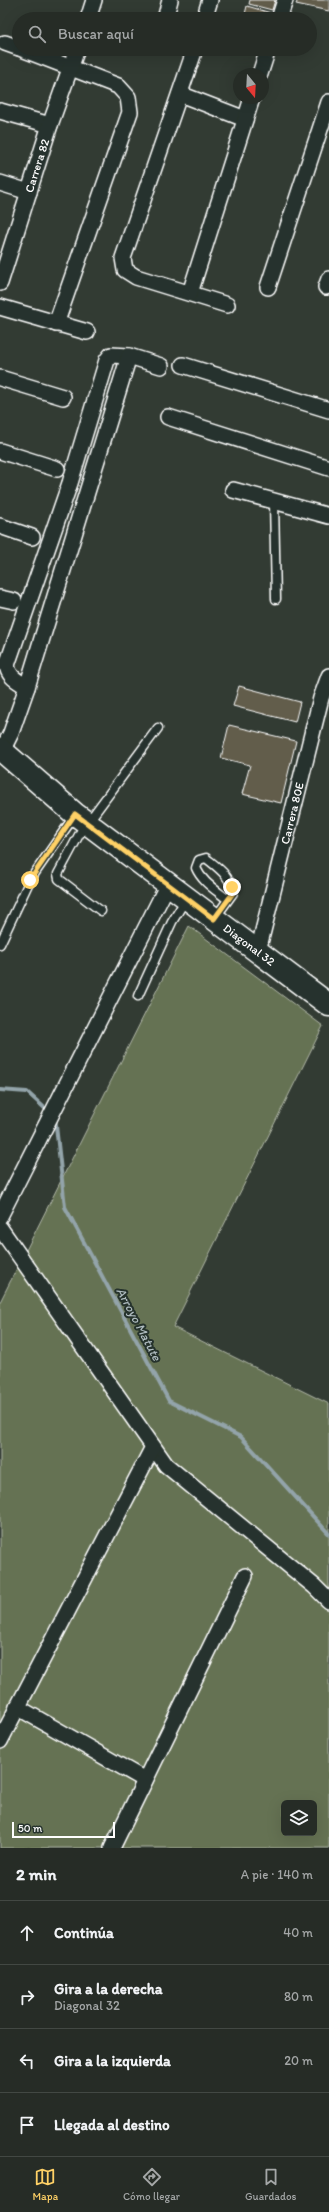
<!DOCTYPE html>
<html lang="es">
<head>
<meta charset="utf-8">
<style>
	:root { --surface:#262c26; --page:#2e342e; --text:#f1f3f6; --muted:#a4a7a7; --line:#424843; --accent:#ffd166 }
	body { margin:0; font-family:Itim,sans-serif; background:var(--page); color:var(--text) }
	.controls { position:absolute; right:12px; bottom:12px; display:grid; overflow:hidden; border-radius:6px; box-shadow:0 4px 16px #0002 }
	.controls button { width:36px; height:36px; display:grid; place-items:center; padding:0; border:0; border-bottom:1px solid var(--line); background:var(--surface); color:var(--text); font:20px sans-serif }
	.compass { position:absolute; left:233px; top:68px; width:36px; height:36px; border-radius:50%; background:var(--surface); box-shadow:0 4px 16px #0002; rotate:162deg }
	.scale { position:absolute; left:12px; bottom:10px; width:103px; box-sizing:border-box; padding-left:4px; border:2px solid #fff; border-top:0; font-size:11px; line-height:14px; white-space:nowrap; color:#fff; -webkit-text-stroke:3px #26332d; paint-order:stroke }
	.stop { position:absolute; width:12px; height:12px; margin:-9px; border:3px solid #ffd166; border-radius:50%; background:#fff }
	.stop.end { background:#ffd166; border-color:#fff; box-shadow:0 1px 4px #0008 }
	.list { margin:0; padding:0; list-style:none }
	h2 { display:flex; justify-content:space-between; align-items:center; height:52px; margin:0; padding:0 16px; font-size:17px }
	h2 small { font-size:13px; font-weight:400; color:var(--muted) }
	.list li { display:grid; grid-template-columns:26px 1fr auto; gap:12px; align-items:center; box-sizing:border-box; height:64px; padding:0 16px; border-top:1px solid var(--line) }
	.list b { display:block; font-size:15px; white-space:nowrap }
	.list p { margin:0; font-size:13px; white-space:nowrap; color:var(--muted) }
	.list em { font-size:13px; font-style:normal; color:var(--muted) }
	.icon { flex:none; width:22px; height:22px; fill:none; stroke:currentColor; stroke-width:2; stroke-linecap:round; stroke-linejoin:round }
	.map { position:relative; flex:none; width:329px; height:1848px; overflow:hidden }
	.search { position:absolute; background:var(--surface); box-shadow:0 4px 16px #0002; left:12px; right:12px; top:12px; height:44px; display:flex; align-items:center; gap:10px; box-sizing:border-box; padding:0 14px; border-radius:22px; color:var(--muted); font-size:15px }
	.sheet { height:308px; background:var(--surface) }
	nav { display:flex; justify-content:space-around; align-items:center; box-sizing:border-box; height:56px; border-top:1px solid var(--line); background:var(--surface); font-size:11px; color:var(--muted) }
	nav a { display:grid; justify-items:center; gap:2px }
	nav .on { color:var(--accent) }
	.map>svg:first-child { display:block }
	.green { fill:#657253; stroke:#b2b8a9; fill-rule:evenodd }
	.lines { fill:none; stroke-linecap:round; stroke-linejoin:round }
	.stream { stroke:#93a4aa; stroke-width:4 }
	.building { fill:#625d4b; stroke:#fff }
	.lane-casing { stroke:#fff; stroke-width:11 }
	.street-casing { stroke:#fff; stroke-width:18 }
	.secondary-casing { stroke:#fff; stroke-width:25 }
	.lane { stroke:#26332d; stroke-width:8 }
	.street { stroke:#26332d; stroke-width:15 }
	.secondary { stroke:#26332d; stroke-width:22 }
	.route { stroke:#ffd166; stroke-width:5 }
	.labels { text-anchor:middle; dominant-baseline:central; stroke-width:4; stroke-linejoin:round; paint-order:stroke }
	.street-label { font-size:12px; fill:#fff; stroke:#26332d }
	.water-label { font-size:13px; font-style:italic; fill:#aebbbf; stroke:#26332d }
</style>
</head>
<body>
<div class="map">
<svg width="329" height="1848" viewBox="0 0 329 1848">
	<rect width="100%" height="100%" fill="#323b33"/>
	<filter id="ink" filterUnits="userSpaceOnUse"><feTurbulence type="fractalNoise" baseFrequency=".025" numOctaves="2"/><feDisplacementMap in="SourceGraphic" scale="8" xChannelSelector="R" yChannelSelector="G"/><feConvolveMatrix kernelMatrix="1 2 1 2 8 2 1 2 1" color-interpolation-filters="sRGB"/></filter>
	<g filter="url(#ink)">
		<!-- green -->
		<path class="green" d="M189,926L323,1026L173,1327L329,1404V1848H0V1302ZM284,1803H314V1833H284Z"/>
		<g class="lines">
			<!-- stream -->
			<g class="stream">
				<polyline points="0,1090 27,1092 50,1113"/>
				<polyline points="55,1117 65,1207 169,1401 241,1437 329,1534"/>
			</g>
		</g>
		<!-- building -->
		<g class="building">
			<polygon points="250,0 275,0 272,10 249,4"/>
			<polygon points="298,0 329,0 329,11 296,4"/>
			<polygon points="247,6 271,13 269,19 244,18"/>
			<polygon points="239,686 300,702 295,722 233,706"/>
			<polygon points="229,725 296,741 281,803 242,794 250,765 221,758"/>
		</g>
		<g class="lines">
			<!-- lane casing -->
			<g class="lane-casing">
				<g id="lane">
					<polyline points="274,501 276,599"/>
					<polyline points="101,911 59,879 58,874 80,833 158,728"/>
					<path d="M215,918L233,893C231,876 218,868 206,858L199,860L196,868C202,882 216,890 228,900"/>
					<polyline points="0,944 30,880 75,815"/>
					<polyline points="138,996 172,922 186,899"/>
				</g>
			</g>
			<!-- street casing -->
			<g class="street-casing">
				<g id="street">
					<polyline points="88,19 94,0"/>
					<polyline points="165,19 170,0"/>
					<polyline points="204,19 210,0"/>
					<polyline points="279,19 285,0"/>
					<polyline points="5,43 19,48"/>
					<polyline points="22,49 118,86 128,97 130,112 56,324"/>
					<polyline points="195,49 123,258 125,270 136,277 227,305"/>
					<polyline points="260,74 268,49"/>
					<polyline points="180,94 245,119"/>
					<polyline points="0,111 50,125"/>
					<polyline points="0,183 29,192"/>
					<path id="s1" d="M0,283L50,125L77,49"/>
					<polyline points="268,287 329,102"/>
					<polyline points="326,287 329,279"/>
					<polyline points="190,293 252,98"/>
					<polyline points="0,307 87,332"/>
					<polyline points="183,365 329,410"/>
					<polyline points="0,378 63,397"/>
					<polyline points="168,417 329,468"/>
					<polyline points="0,451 57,469"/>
					<polyline points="233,490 329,516"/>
					<polyline points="0,526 32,537"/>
					<polyline points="0,598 14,601"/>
					<path d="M27,687C18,681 8,677 7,665L70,483L107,360L111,355L129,356"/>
					<polyline points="2,751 11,733 27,687 129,356 161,366"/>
					<path id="s2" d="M258,951L321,698L329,676"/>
					<polyline points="0,1216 168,884"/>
					<polyline points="0,1228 166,1465 314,1586 329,1601"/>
					<polyline points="17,1707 145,1780"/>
					<polyline points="0,1741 153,1447"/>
					<polyline points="112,1848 245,1576"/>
				</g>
			</g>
			<!-- secondary casing -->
			<g class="secondary-casing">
				<g id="secondary">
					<path id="s3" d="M0,749L75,814L329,1005"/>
				</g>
			</g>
			<!-- lane -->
			<use href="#lane" class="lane"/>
			<!-- street -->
			<use href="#street" class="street"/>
			<!-- secondary -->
			<use href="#secondary" class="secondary"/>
		</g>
	</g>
	<g class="lines" filter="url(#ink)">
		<!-- route -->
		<polyline class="route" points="30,880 75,814 214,919 233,893 232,887"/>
	</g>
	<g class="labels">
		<!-- street labels -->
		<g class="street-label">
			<text stroke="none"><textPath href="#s1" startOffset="123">Carrera 82</textPath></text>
			<text stroke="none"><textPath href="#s2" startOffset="142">Carrera 80E</textPath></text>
			<text stroke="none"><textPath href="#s3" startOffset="317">Diagonal 32</textPath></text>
		</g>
		<!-- water labels -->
		<g class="water-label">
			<text transform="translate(139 1324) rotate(62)">Arroyo Matute</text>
		</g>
	</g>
</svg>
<div class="controls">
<button><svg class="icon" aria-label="layers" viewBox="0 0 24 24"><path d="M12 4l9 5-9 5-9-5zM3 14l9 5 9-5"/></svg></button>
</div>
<svg class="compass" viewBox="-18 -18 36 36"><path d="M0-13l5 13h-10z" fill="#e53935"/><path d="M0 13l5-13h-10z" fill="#a4a7a7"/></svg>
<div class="scale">50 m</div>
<div class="stop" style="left:30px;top:880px"></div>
<div class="stop end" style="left:232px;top:887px"></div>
<div class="search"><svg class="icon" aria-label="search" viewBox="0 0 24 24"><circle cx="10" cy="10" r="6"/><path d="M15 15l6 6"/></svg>Buscar aquí</div>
</div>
<section class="sheet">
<h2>2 min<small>A pie · 140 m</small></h2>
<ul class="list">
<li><svg class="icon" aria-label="ahead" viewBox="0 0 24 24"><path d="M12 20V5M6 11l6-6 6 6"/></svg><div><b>Continúa</b></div><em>40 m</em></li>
<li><svg class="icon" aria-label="right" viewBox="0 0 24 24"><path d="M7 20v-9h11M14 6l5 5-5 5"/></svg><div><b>Gira a la derecha</b><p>Diagonal 32</p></div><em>80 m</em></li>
<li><svg class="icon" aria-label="left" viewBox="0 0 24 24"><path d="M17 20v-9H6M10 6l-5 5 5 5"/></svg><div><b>Gira a la izquierda</b></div><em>20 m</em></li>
<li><svg class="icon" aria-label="arrive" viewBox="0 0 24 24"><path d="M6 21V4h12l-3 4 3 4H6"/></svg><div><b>Llegada al destino</b></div></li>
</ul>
</section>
<nav>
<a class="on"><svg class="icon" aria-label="map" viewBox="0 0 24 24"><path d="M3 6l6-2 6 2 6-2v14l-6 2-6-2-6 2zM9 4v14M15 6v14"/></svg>Mapa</a>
<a><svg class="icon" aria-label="directions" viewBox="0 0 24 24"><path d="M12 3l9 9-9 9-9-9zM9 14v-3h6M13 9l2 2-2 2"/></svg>Cómo llegar</a>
<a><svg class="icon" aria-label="saved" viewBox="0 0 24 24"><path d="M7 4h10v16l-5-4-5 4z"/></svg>Guardados</a>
</nav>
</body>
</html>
